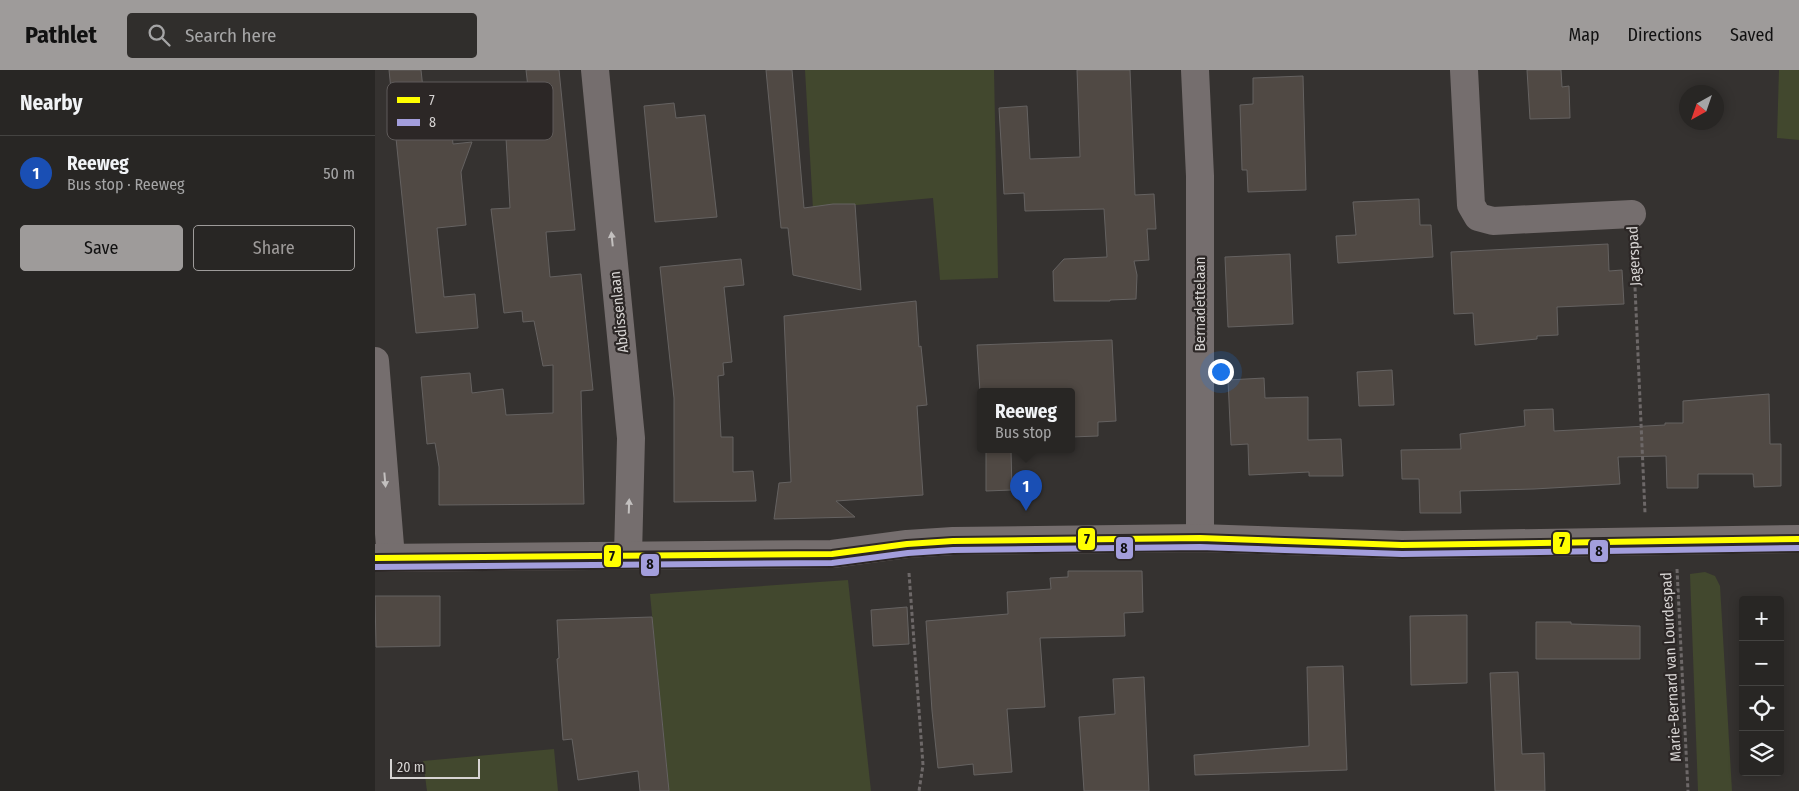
<!DOCTYPE html>
<html lang="en">
<head>
<meta charset="utf-8">
<style>
	:root { --surface:#282624; --page:#302e2c; --text:#f1f3f6; --muted:#a5a5a6; --line:#444341; --accent:#9e9b9a }
	body { margin:0; font-family:"Fira Sans Condensed",sans-serif; background:var(--page); color:var(--text) }
	.controls { position:absolute; right:15px; bottom:15px; display:grid; overflow:hidden; border-radius:5px; box-shadow:0 2px 12px #0003 }
	.controls button { width:45px; height:45px; display:grid; place-items:center; padding:0; border:0; border-bottom:1px solid var(--line); background:var(--surface); color:var(--text); font:25px sans-serif }
	.compass { position:absolute; left:1304px; top:15px; width:45px; height:45px; border-radius:50%; background:var(--surface); box-shadow:0 2px 12px #0003; rotate:220deg }
	.scale { position:absolute; left:15px; bottom:12px; width:90px; box-sizing:border-box; padding-left:5px; border:2px solid #d7d4d3; border-top:0; font-size:14px; line-height:18px; white-space:nowrap; color:#d7d4d3; -webkit-text-stroke:4px #2c2726; paint-order:stroke }
	.you { position:absolute; left:845px; top:301px; width:18px; height:18px; margin:-12px; border:4px solid #fff; border-radius:50%; background:#1a73e8; box-shadow:0 0 0 8px #1a73e833 }
	.badge { display:grid; place-items:center; width:32px; height:32px; border-radius:50%; background:var(--accent); color:#fff; font-size:16px; font-weight:700 }
	.pin { position:absolute; translate:-50% -41px; filter:drop-shadow(0 1px 2px #0008) }
	.pin::after { content:''; position:absolute; top:26px; width:18px; height:15px; background:inherit; clip-path:polygon(0 0,100% 0,50% 100%) }
	.popup { position:absolute; left:602px; top:318px; width:98px; height:65px; box-sizing:border-box; display:grid; place-content:center; border-radius:5px; background:var(--surface); filter:drop-shadow(0 1px 4px #0005); font-size:16px; white-space:nowrap; color:var(--muted) }
	.popup b { font-size:19px; color:var(--text) }
	.popup::after { content:''; position:absolute; left:50%; top:100%; margin-left:-10px; border:10px solid transparent; border-top-color:var(--surface) }
	.list { margin:0; padding:0; list-style:none }
	h2 { display:flex; justify-content:space-between; align-items:center; height:65px; margin:0; padding:0 20px; font-size:21px }
	h2 small { font-size:16px; font-weight:400; color:var(--muted) }
	.list li { display:grid; grid-template-columns:32px 1fr auto; gap:15px; align-items:center; box-sizing:border-box; height:75px; padding:0 20px; border-top:1px solid var(--line) }
	.list b { display:block; font-size:19px; white-space:nowrap }
	.list p { margin:0; font-size:16px; white-space:nowrap; color:var(--muted) }
	.list em { font-size:16px; font-style:normal; color:var(--muted) }
	.actions { display:flex; gap:10px; padding:15px 20px }
	.actions a { flex:1; padding:11px 0; border:1px solid var(--accent); border-radius:5px; text-align:center; font-size:18px; color:var(--accent) }
	.actions .main { background:var(--accent); color:#111 }
	.icon { flex:none; width:28px; height:28px; fill:none; stroke:currentColor; stroke-width:2; stroke-linecap:round; stroke-linejoin:round }
	.map { position:relative; flex:none; width:1424px; height:721px; overflow:hidden }
	header { display:flex; align-items:center; gap:30px; box-sizing:border-box; height:70px; padding:0 25px; background:var(--accent); color:#111 }
	header strong { font-size:24px }
	nav { display:flex; gap:28px; margin-inline-start:auto; font-size:18px }
	.search { width:350px; height:45px; background:var(--page); display:flex; align-items:center; gap:12px; box-sizing:border-box; padding:0 18px; border-radius:5px; color:var(--muted); font-size:19px }
	main { display:flex }
	aside { flex:1; background:var(--surface) }
	.map>svg:first-child { display:block }
	.green { fill:#42482e }
	.building { fill:#504944; stroke:#656261 }
	.lines { fill:none; stroke-linecap:round; stroke-linejoin:round }
	.path { stroke:#6d6868; stroke-width:3; stroke-dasharray:4 2.5; stroke-linecap:butt }
	.minor { stroke:#756e6e; stroke-width:28 }
	.bus-1-casing { stroke:#2c2726; stroke-width:10 }
	.bus-2-casing { stroke:#2c2726; stroke-width:10 }
	.bus-1 { stroke:#ff0; stroke-width:6 }
	.bus-2 { stroke:#a39edc; stroke-width:6 }
	.oneway { fill:#c3c0bf }
	.labels { text-anchor:middle; dominant-baseline:central; stroke-width:4.5; stroke-linejoin:round; paint-order:stroke }
	.street-label { font-size:15px; fill:#d7d4d3; stroke:#2c2726 }
	.key { fill:#2c2726; stroke:#5f5b5a; stroke-width:1 }
	.key-label { font-size:14px; fill:#d7d4d3 }
	.line-badge { stroke:#2c2726; stroke-width:2 }
	.pale-badge-label { font-size:14px; text-anchor:middle; font-weight:bold; fill:#111 }
</style>
</head>
<body>
<header>
<strong>Pathlet</strong>
<div class="search"><svg class="icon" aria-label="search" viewBox="0 0 24 24"><circle cx="10" cy="10" r="6"/><path d="M15 15l6 6"/></svg>Search here</div>
<nav><a>Map</a><a>Directions</a><a>Saved</a></nav>
</header>
<main>
<aside>
<h2>Nearby<small></small></h2>
<ul class="list">
<li><span class="badge" style="background:#1a4fb4">1</span><div><b>Reeweg</b><p>Bus stop · Reeweg</p></div><em>50 m</em></li>
</ul>
<div class="actions"><a class="main">Save</a><a>Share</a></div>
</aside>
<div class="map">
<svg width="1424" height="721" viewBox="0 0 1424 721">
	<rect width="100%" height="100%" fill="#353230"/>
	<!-- green -->
	<g class="green">
		<polygon points="430,0 619,0 623,208 565,210 558,128 438,139"/>
		<polygon points="1404,0 1424,0 1424,70 1402,68"/>
		<polygon points="1330,502 1340,506 1345,516 1357,721 1323,721 1315,504"/>
		<polygon points="473,510 496,721 294,721 275,524"/>
		<polygon points="179,679 183,721 52,721 48,691"/>
	</g>
	<!-- building -->
	<g class="building">
		<polygon points="14,0 46,0 50,37 74,35 78,74 97,72 86,102 91,155 62,158 69,227 100,224 103,258 41,263"/>
		<polygon points="151,0 184,0 200,160 171,162 175,207 206,204 218,320 206,321 209,434 64,435 64,397 60,373 52,374 46,307 95,303 97,323 128,319 131,345 178,343 178,295 168,296 159,251 148,252 147,241 129,243 116,139 135,138 131,68 136,67 132,28 154,26"/>
		<polygon points="391,0 417,0 429,138 458,134 480,134 486,220 418,205 413,158 406,158"/>
		<polygon points="702,0 755,0 760,125 779,124 781,159 772,159 774,190 759,191 762,205 761,229 735,230 735,231 679,231 678,201 689,189 732,187 729,139 650,141 649,123 629,124 624,38 652,36 655,89 705,87"/>
		<polygon points="1152,0 1186,0 1187,17 1194,16 1195,48 1155,49"/>
		<polygon points="928,6 931,120 873,122 872,100 867,100 865,35 878,34 878,8"/>
		<polygon points="299,33 301,48 330,45 342,147 280,152 269,36"/>
		<polygon points="1044,129 1045,155 1056,155 1058,187 963,193 961,166 981,165 978,132"/>
		<polygon points="1233,174 1234,201 1247,200 1249,234 1182,237 1183,265 1162,266 1162,269 1100,275 1098,243 1079,244 1076,182"/>
		<polygon points="915,184 918,254 853,257 850,187"/>
		<polygon points="366,189 369,215 349,217 357,292 348,293 349,305 343,306 346,367 358,367 358,402 378,401 381,431 299,432 299,328 285,197"/>
		<polygon points="541,231 544,277 546,276 552,335 542,336 548,425 461,431 480,447 399,449 404,413 416,412 409,246"/>
		<polygon points="737,270 741,351 723,352 723,366 696,367 696,322 605,322 602,275"/>
		<polygon points="1017,300 1019,335 984,336 982,302"/>
		<polygon points="889,308 890,328 933,327 933,370 966,369 968,406 934,406 934,402 874,405 873,374 856,375 853,310"/>
		<polygon points="1394,324 1395,374 1406,374 1406,416 1379,417 1378,404 1323,404 1323,418 1292,418 1291,386 1243,387 1245,414 1159,419 1085,421 1086,443 1045,443 1044,409 1027,409 1026,380 1086,379 1085,364 1150,356 1149,340 1178,339 1179,361 1290,355 1290,353 1308,353 1308,331"/>
		<polygon points="611,380 636,380 637,420 611,421"/>
		<polygon points="693,501 767,501 768,542 749,543 750,566 665,568 670,637 632,639 637,702 599,705 598,694 563,698 557,641 551,551 633,544 632,522 676,519 675,508 693,507"/>
		<polygon points="0,526 65,526 65,576 1,577"/>
		<polygon points="532,537 534,574 498,576 496,540"/>
		<polygon points="1092,545 1092,613 1036,615 1035,546"/>
		<polygon points="277,547 294,721 265,721 263,701 203,710 197,669 188,670 182,589 184,588 182,550"/>
		<polygon points="1161,552 1196,552 1196,554 1265,556 1265,589 1161,589"/>
		<polygon points="968,596 972,700 820,705 819,685 934,676 932,597"/>
		<polygon points="1143,602 1147,684 1169,683 1170,721 1120,721 1115,603"/>
		<polygon points="769,607 774,721 709,721 704,647 740,644 738,609"/>
	</g>
	<g class="lines">
		<!-- path -->
		<g class="path">
			<polyline points="1258,172 1270,443"/>
			<polyline points="1302,499 1313,721"/>
			<polyline points="534,503 548,695 544,721"/>
		</g>
		<!-- minor -->
		<g class="minor">
			<polyline points="220,0 256,368 253,485"/>
			<polyline points="820,0 825,106 825,468"/>
			<polyline points="1089,0 1096,135 1103,147 1118,151 1257,144"/>
			<polyline points="0,291 16,488"/>
			<polyline points="0,488 457,484 532,474 578,471 825,468 1027,475 1424,469"/>
		</g>
		<!-- bus-1 casing -->
		<g class="bus-1-casing">
			<polyline id="bus-1" points="0,488 457,484 532,474 578,471 825,468 1027,475 1424,469"/>
		</g>
		<!-- bus-2 casing -->
		<g class="bus-2-casing">
			<polyline id="bus-2" points="0,497 457,493 533,483 578,480 825,477 1027,484 1424,478"/>
		</g>
		<!-- bus-1 -->
		<use href="#bus-1" class="bus-1"/>
		<!-- bus-2 -->
		<use href="#bus-2" class="bus-2"/>
	</g>
	<!-- one-way arrows -->
	<defs><path id="oneway-solid" d="M-6-.8H1V-3.2L6.5 0L1 3.2V.8H-6Z" transform="scale(1.25)"/></defs>
	<g class="oneway">
		<use href="#oneway-solid" transform="translate(237 169) rotate(-96)"/>
		<use href="#oneway-solid" transform="translate(10 410) rotate(85)"/>
		<use href="#oneway-solid" transform="translate(254 436) rotate(-88)"/>
	</g>
	<g class="labels">
		<!-- street labels -->
		<g class="street-label">
			<text transform="translate(1259 186) rotate(-93)">Jagerspad</text>
			<text transform="translate(825 234) rotate(-90)">Bernadettelaan</text>
			<text transform="translate(244 242) rotate(-96)">Abdissenlaan</text>
			<text transform="translate(1296 597) rotate(-93)">Marie-Bernard van Lourdespad</text>
		</g>
	</g>
	<!-- legend -->
	<rect x="12" y="12" width="166" height="58" rx="8" class="key"/>
	<rect x="22" y="27" width="23" height="6" fill="#ff0"/>
	<rect x="22" y="49" width="23" height="7" fill="#a39edc"/>
	<g class="key-label">
		<text x="54" y="35">7</text>
		<text x="54" y="57">8</text>
	</g>
	<g class="line-badge">
		<rect x="702" y="457" width="19" height="24" rx="5" fill="#ff0"/>
		<rect x="1177" y="461" width="19" height="24" rx="5" fill="#ff0"/>
		<rect x="740" y="466" width="19" height="24" rx="5" fill="#a39edc"/>
		<rect x="1214" y="469" width="20" height="24" rx="5" fill="#a39edc"/>
		<rect x="228" y="474" width="19" height="24" rx="5" fill="#ff0"/>
		<rect x="265" y="483" width="20" height="24" rx="5" fill="#a39edc"/>
	</g>
	<g class="pale-badge-label">
		<text x="712" y="474">7</text>
		<text x="1187" y="477">7</text>
		<text x="749" y="483">8</text>
		<text x="1224" y="486">8</text>
		<text x="237" y="491">7</text>
		<text x="275" y="499">8</text>
	</g>
</svg>
<div class="controls">
<button>+</button>
<button>−</button>
<button><svg class="icon" aria-label="locate" viewBox="0 0 24 24"><circle cx="12" cy="12" r="6"/><path d="M12 2v4M12 18v4M2 12h4M18 12h4"/></svg></button>
<button><svg class="icon" aria-label="layers" viewBox="0 0 24 24"><path d="M12 4l9 5-9 5-9-5zM3 14l9 5 9-5"/></svg></button>
</div>
<svg class="compass" viewBox="-18 -18 36 36"><path d="M0-13l5 13h-10z" fill="#e53935"/><path d="M0 13l5-13h-10z" fill="#a5a5a6"/></svg>
<div class="scale">20 m</div>
<div class="you"></div>
<div class="pin badge" style="left:651px;top:441px;background:#1a4fb4">1</div>
<div class="popup"><b>Reeweg</b>Bus stop</div>
</div>
</main>
</body>
</html>
